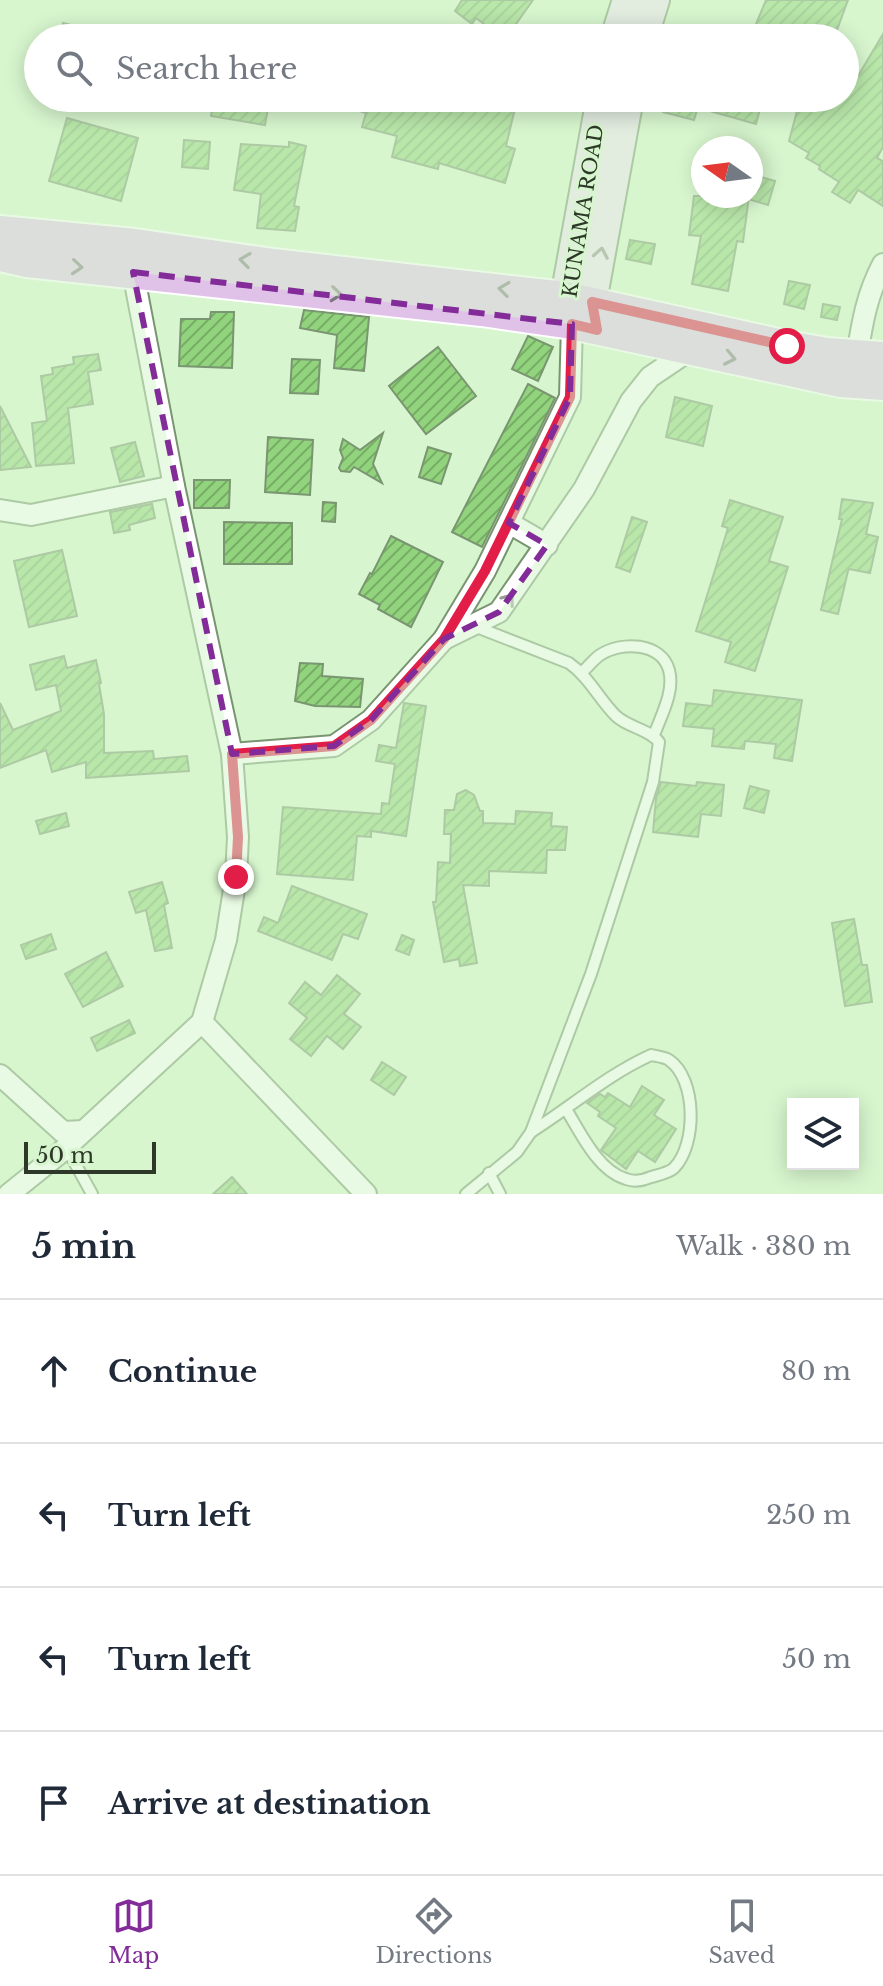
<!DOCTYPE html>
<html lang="en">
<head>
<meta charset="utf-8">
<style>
	:root { --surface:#fff; --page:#f6f6f7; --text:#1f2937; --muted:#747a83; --line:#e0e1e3; --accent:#822b99 }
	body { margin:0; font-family:"Libre Baskerville",serif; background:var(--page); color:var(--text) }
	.controls { position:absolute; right:24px; bottom:24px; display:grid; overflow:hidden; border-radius:0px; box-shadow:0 4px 20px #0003 }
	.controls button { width:72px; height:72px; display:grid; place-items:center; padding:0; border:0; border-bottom:2px solid var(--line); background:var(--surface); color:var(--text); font:40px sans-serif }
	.compass { position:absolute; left:691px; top:136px; width:72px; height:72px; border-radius:50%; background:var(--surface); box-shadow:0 4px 20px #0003; rotate:284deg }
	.scale { position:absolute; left:24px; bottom:20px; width:132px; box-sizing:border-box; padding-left:8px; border:4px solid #2d3829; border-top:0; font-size:22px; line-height:28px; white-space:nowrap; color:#2d3829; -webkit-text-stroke:6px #d7f5ce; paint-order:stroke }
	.stop { position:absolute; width:24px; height:24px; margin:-18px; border:6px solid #e11d48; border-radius:50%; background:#fff }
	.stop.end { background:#e11d48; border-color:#fff; box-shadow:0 2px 8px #0008 }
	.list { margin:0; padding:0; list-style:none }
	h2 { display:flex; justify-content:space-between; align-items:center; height:104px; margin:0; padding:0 32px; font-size:34px }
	h2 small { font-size:26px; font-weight:400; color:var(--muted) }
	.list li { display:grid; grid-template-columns:52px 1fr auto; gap:24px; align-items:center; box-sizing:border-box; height:144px; padding:0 32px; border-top:2px solid var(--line) }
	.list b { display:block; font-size:30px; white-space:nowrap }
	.list em { font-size:26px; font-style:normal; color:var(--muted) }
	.icon { flex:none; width:44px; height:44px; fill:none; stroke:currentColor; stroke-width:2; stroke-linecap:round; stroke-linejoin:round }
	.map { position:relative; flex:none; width:883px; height:1194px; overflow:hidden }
	.search { position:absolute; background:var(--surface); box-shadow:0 4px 20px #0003; left:24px; right:24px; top:24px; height:88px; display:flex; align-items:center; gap:20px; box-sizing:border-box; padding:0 28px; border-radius:44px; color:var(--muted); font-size:30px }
	.sheet { height:680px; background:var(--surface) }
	nav { display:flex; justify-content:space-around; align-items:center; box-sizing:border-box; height:112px; border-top:2px solid var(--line); background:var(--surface); font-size:22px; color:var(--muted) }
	nav a { display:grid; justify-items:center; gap:4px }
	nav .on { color:var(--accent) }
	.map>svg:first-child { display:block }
	.building { fill:url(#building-hatch); stroke:#7a9571; stroke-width:2 }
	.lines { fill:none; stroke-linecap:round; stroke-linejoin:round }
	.service-casing { stroke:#799471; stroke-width:14 }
	.minor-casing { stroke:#799471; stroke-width:24 }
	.secondary-casing { stroke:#799471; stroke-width:32 }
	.primary-casing { stroke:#fff; stroke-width:34 }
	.service { stroke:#fff; stroke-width:10 }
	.minor { stroke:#fff; stroke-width:20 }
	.secondary { stroke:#f0e1f4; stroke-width:28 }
	.primary { stroke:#e0c2e9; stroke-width:30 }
	.oneway { stroke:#8e8c8e }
	.oneway2 { stroke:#7e767f }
	.oneway3 { stroke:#969c94 }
	.route { stroke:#e11d48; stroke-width:10 }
	.marked { fill:none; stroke:#822b99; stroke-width:6; stroke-dasharray:16 10; stroke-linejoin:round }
	.labels { text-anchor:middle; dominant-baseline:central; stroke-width:6; stroke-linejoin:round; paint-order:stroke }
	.street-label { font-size:20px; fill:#2d3829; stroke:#d7f5ce }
</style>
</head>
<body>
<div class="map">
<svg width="883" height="1194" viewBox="0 0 883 1194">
	<defs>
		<pattern id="building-hatch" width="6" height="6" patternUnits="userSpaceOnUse" patternTransform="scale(2)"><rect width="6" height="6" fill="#92d47d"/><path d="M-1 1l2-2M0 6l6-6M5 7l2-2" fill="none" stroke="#78ad66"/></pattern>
	</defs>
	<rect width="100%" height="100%" fill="#d7f5ce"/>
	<!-- building -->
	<g class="building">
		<polygon points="462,0 533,0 506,38 502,38 476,18 472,24 455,11"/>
		<polygon points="766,0 848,0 834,38 754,38 756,24"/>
		<polygon points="63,23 103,33 102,38 60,38"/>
		<polygon points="883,34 883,147 877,158 883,161 883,206 858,190 850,203 832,192 839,182 819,169 820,166 806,158 809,153 789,141 797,111 766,101 767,98 845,98"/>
		<polygon points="214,98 243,98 269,102 265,125 211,116"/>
		<polygon points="330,98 490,98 516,104 506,146 515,149 505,183 439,163 438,169 392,157 397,136 362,127 366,113 330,102"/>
		<polygon points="667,98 763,98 756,124 710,111 697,110 694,120 663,112"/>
		<polygon points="67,118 138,138 121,201 49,181"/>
		<polygon points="184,140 210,142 208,169 182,167"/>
		<polygon points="289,142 306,146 294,206 299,207 295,231 257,228 261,194 234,190 241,144 289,147"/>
		<polygon points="751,174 775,181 768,205 751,200"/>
		<polygon points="694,196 749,196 743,242 737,241 728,291 692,284 701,236 689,235"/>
		<polygon points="630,240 655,244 651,264 626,259"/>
		<polygon points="789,281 810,285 804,309 784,304"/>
		<polygon points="823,304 840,307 837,320 821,317"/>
		<polygon points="304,310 369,317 364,371 334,368 337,335 300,328"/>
		<polygon points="211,312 234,312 232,368 179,366 181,319 210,319"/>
		<polygon points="528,336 553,347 538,381 512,369"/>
		<polygon points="438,347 476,396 426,434 389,386"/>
		<polygon points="98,354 101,370 88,372 93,404 68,408 74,463 36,466 32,423 47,421 41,376 53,374 52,368 74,364 73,357"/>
		<polygon points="292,359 320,360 318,394 290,393"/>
		<polygon points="528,384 555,398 482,547 452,532"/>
		<polygon points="675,397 712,406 703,446 666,437"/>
		<polygon points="0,406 31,467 0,470"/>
		<polygon points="383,433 373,464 382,483 354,467 350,472 341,471 339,468 343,458 340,450 343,439 360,450"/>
		<polygon points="268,437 313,440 310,495 265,492"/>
		<polygon points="135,442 144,476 120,482 111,448"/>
		<polygon points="428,447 451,454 441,484 419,477"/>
		<polygon points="194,480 230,480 229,508 194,508"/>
		<polygon points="842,499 873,503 866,534 878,537 870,573 849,569 848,571 838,614 821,610 842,519 839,519"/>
		<polygon points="730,500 783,517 769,561 788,567 755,671 725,662 731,642 696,631 728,528 722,526"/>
		<polygon points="323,502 336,503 335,522 322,521"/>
		<polygon points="152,504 155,518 129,525 130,530 114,533 110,512"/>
		<polygon points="632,517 647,522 630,572 616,567"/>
		<polygon points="224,522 292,523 292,564 224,564"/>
		<polygon points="391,536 443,562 411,627 378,609 380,605 359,594 370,573 372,574"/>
		<polygon points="62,550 77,616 29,627 14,561"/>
		<polygon points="64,656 67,668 96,660 101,683 99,684 104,714 104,753 153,751 154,759 187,756 189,771 86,778 86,762 52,772 46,750 0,768 0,703 13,730 61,711 56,685 36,690 30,665"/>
		<polygon points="300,663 323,664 322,676 363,679 360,707 315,706 295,701"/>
		<polygon points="714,690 802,700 792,761 774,758 776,744 745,741 744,749 712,746 714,729 683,726 686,703 712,706"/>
		<polygon points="404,703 426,706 406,836 371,831 371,837 357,836 353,880 277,874 283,807 381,814 382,803 389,804 395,764 376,761 379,745 396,748"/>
		<polygon points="661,782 696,786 697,782 724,785 721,816 701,814 698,837 653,832 656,798"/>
		<polygon points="750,786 769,791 764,813 744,808"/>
		<polygon points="466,790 474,795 480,811 483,811 483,823 515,824 516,811 552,813 551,826 567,827 565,850 547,850 546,873 489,871 489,886 463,885 477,963 460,966 459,959 444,962 433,902 436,902 438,862 450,863 451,834 444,834 445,810 454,810 457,794"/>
		<polygon points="66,813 69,826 40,834 36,821"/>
		<polygon points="162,882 168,903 164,905 172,948 155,951 146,910 136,913 129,892"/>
		<polygon points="292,886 367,914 358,939 343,934 332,960 258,931 264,917 278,923"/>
		<polygon points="854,919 862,965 867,965 872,1002 845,1006 832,923"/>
		<polygon points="51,934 56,949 26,959 21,945"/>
		<polygon points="402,935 414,940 409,955 396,950"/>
		<polygon points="106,952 123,986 83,1007 65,974"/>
		<polygon points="337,975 360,994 344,1014 361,1027 343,1049 327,1036 311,1056 290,1039 307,1018 289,1003 305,982 321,995"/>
		<polygon points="129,1020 135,1033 97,1051 91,1038"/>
		<polygon points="382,1062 406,1077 394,1095 371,1080"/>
		<polygon points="642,1086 664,1100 654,1115 676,1129 655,1162 638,1151 626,1169 601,1150 616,1128 598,1116 600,1112 587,1103 600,1094 605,1097 608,1093 630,1107"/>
		<polygon points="232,1177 247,1194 213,1194"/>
	</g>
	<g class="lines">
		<!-- service casing -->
		<g class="service-casing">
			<g id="service">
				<path d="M582,672C588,667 594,659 600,655C621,641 661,642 669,670C675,691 661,716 654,735"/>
				<path d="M531,1132C572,1106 607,1075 651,1055C656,1056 665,1057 669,1060C697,1079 697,1145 674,1168C669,1173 658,1175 651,1177C644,1180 634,1182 626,1179C598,1171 580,1132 566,1109"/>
				<polyline points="66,1147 92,1194"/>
				<polyline points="489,1173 500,1194"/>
				<path d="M466,1194L517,1152L531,1132L591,974L653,782L659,742C649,729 629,728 616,716C599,699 589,677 569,663L474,626"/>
			</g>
		</g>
		<!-- minor casing -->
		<g class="minor-casing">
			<g id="minor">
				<path d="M857,356C862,323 867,294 883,264"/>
				<polyline points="0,510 31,515 174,486"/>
				<polyline points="509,523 547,545"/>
				<polyline points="444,639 499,612 584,489 631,401 650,377 690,350"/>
				<polyline points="232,754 334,746 371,720 444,639 485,571 570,397 572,324"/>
				<polyline points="202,1022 366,1194"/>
				<polyline points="0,1075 63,1132 83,1131"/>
				<polyline points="9,1194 60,1153 202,1022 226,940 236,877 238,837 232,754 174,486 133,272 134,263"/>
			</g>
		</g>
		<!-- secondary casing -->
		<g class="secondary-casing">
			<g id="secondary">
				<polyline points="615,38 627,0"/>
				<polyline points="643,38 655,0"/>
				<polyline points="570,317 565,297 601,98"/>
				<polyline points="596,325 592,302 629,98"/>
			</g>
		</g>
		<!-- primary casing -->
		<g class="primary-casing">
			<g id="primary">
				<polyline points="0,231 135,244 273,264 565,297 787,346 827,353 883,357"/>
				<polyline points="0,256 27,262 482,311 572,324 841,382 883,385"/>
			</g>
		</g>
		<!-- service -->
		<use href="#service" class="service"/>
		<!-- minor -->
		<use href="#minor" class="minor"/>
		<!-- secondary -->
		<use href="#secondary" class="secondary"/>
		<!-- primary -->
		<use href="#primary" class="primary"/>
	</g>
	<!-- one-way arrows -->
	<defs><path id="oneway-chevron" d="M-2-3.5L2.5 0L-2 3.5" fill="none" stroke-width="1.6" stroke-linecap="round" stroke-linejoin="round" transform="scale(2)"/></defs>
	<use class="oneway" href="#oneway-chevron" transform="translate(601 253) rotate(-80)"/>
	<g class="oneway2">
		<use href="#oneway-chevron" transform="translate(245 260) rotate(-172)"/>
		<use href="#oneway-chevron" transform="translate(77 267) rotate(5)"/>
		<use href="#oneway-chevron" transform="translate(504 289) rotate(-173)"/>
		<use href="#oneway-chevron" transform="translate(336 294) rotate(6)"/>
		<use href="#oneway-chevron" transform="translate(730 358) rotate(12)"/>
	</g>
	<use class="oneway3" href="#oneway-chevron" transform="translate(509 599) rotate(-53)"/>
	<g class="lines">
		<!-- route -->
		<polyline class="route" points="236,877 238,837 232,754 334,746 371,720 444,639 485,571 570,397 572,324 597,330 592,302 787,346"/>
	</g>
	<!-- marked area -->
	<path d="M0 0H883V1194H0ZM133,272L572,324L570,397L509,523L547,545L499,612L444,639L371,720L334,746L232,754Z" fill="#d7f5ce" fill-opacity=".55" fill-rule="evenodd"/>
	<path class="marked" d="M133,272L572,324L570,397L509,523L547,545L499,612L444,639L371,720L334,746L232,754Z"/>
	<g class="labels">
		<!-- street labels -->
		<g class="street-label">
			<text transform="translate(583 211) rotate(-81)">KUNAMA ROAD</text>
		</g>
	</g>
</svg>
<div class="controls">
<button><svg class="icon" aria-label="layers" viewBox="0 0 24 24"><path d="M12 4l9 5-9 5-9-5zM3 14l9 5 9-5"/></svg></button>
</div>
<svg class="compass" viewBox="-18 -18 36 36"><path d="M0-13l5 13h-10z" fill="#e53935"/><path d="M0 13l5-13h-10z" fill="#747a83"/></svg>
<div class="scale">50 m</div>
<div class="stop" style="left:787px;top:346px"></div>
<div class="stop end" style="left:236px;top:877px"></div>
<div class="search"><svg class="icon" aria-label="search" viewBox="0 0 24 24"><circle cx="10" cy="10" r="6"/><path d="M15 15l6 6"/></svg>Search here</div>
</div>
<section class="sheet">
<h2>5 min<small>Walk · 380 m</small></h2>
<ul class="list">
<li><svg class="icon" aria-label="ahead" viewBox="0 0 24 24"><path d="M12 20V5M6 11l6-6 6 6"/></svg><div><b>Continue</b></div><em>80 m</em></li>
<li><svg class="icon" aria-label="left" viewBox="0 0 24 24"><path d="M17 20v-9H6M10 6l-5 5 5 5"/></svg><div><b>Turn left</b></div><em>250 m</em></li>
<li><svg class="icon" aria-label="left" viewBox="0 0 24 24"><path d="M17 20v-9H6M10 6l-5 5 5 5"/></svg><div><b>Turn left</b></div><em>50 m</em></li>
<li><svg class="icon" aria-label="arrive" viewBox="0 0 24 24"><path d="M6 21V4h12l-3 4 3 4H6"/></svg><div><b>Arrive at destination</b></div></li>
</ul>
</section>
<nav>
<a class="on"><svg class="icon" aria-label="map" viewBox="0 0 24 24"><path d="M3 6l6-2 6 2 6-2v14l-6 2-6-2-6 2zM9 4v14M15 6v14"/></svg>Map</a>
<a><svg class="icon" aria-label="directions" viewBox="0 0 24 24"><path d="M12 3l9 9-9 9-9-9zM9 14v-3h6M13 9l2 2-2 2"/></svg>Directions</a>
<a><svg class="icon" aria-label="saved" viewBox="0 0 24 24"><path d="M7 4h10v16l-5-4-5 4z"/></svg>Saved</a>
</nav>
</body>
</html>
